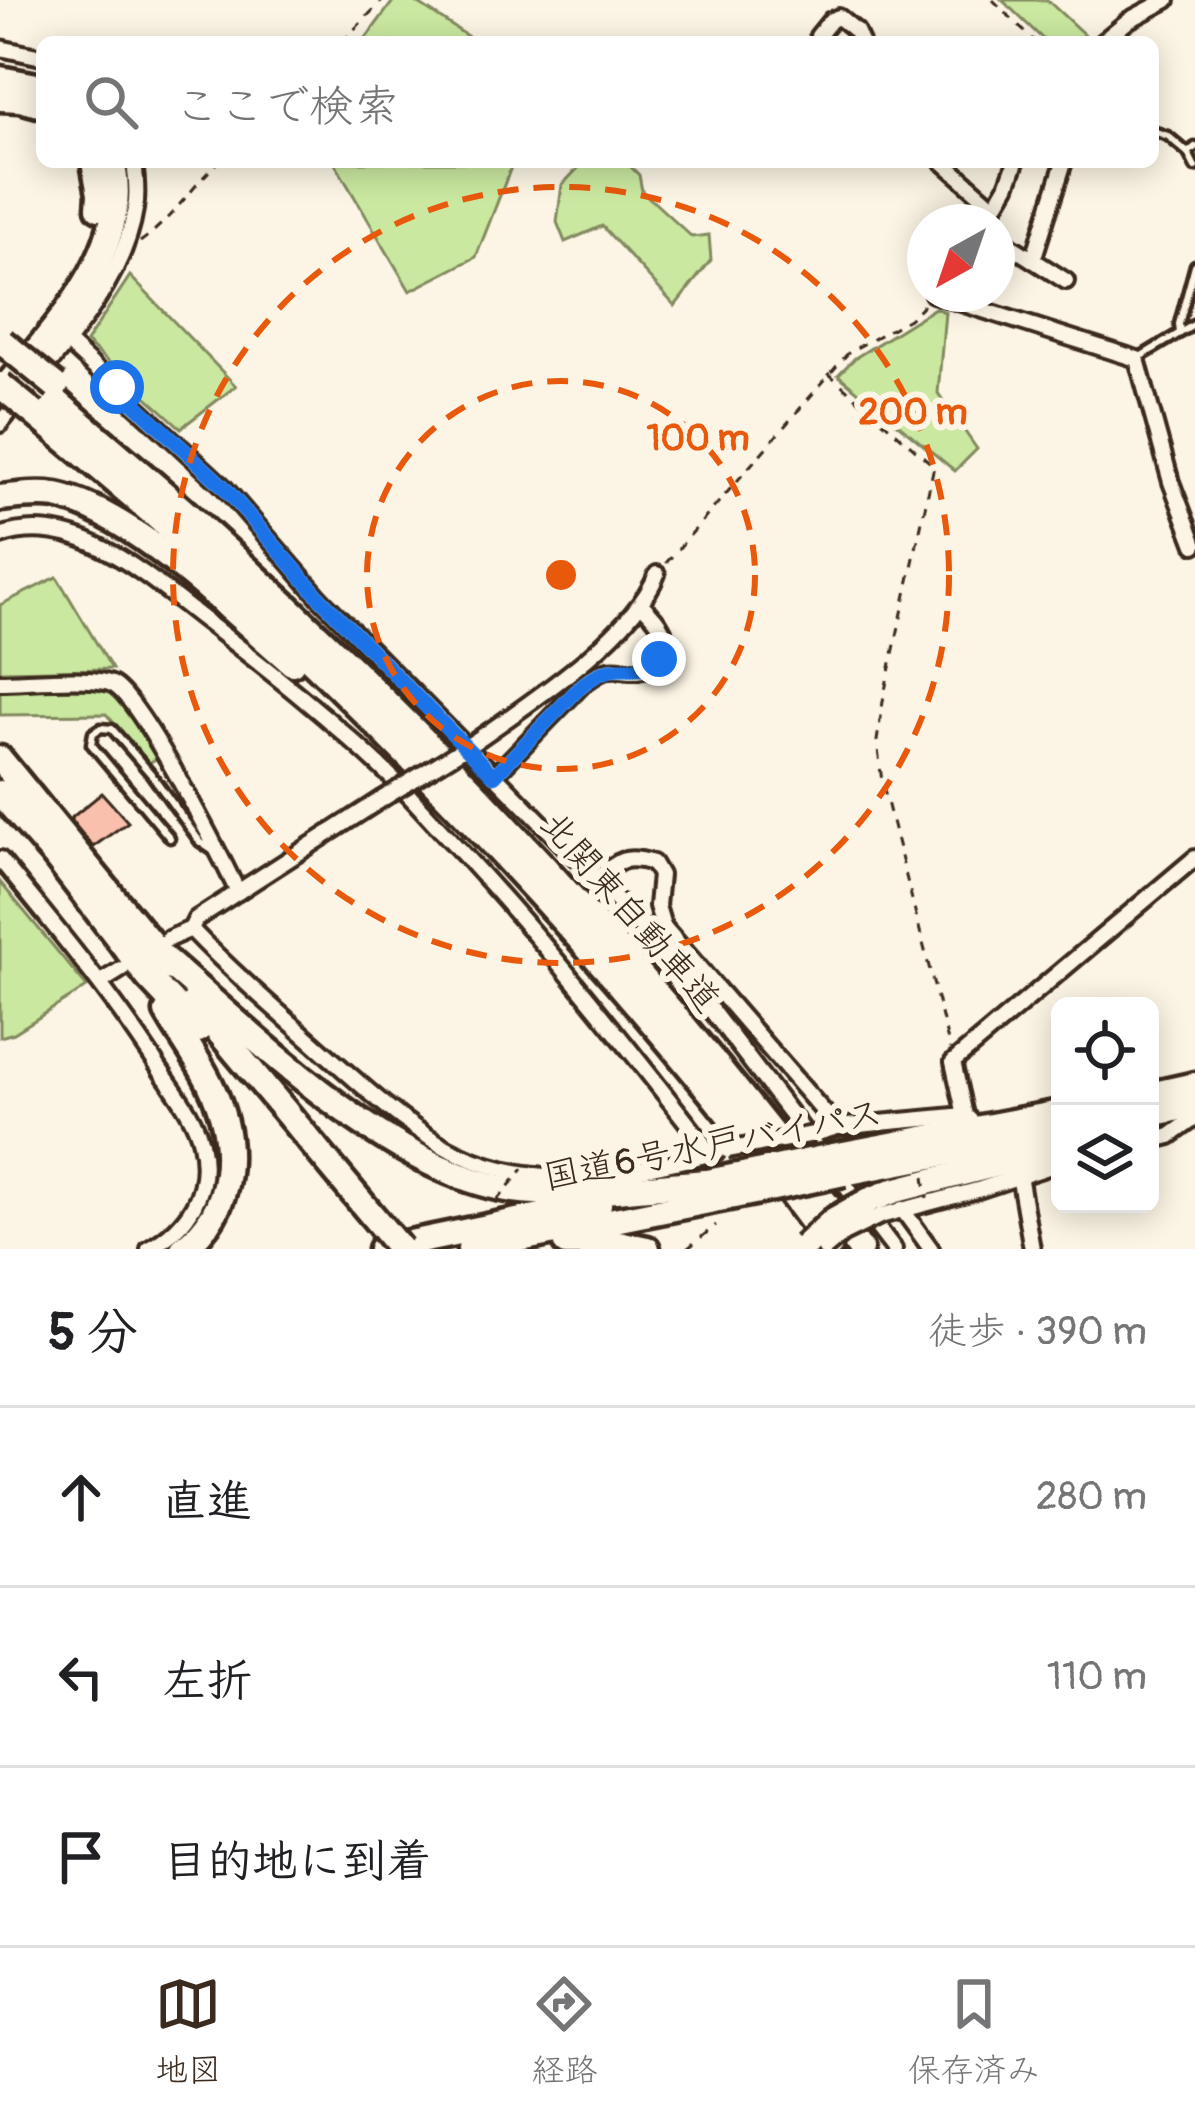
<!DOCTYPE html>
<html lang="ja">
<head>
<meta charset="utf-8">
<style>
	:root { --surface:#fff; --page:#f2f2f2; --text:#202124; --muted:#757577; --line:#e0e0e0; --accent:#3b2a1e }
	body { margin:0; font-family:Pangolin,"Klee One",sans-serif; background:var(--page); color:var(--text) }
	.controls { position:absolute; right:36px; bottom:36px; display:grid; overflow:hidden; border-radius:18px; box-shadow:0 6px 30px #0003 }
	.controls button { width:108px; height:108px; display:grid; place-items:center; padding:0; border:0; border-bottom:3px solid var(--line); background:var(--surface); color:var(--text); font:60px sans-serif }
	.compass { position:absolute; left:907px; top:204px; width:108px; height:108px; border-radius:50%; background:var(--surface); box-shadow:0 6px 30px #0003; rotate:220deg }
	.stop { position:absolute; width:36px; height:36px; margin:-27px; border:9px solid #1a73e8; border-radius:50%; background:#fff }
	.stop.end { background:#1a73e8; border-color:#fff; box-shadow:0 3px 12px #0008 }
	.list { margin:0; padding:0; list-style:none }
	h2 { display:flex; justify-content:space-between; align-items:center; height:156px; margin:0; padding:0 48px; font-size:51px }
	h2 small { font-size:39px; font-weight:400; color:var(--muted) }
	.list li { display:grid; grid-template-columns:78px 1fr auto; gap:36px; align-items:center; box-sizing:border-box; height:180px; padding:0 48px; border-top:3px solid var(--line) }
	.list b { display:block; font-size:45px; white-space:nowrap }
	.list em { font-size:39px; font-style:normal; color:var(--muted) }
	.icon { flex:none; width:66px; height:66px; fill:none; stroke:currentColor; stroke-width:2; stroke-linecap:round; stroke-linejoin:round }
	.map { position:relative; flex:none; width:1195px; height:1249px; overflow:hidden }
	.search { position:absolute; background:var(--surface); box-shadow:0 6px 30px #0003; left:36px; right:36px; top:36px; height:132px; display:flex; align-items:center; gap:30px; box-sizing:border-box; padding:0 42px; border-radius:18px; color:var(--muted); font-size:45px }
	.sheet { height:696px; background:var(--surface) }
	nav { display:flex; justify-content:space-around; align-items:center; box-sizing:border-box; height:168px; border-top:3px solid var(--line); background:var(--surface); font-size:33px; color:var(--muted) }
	nav a { display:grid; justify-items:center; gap:6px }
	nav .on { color:var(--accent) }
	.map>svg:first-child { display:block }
	.green { fill:#cae8a0; stroke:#82895f; stroke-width:3 }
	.building { fill:#f9c0ae; stroke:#3b2a1e; stroke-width:3 }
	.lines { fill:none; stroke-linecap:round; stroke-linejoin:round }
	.lane-casing { stroke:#3b2a1e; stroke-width:15 }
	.street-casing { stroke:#3b2a1e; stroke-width:22 }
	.highway-casing { stroke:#3b2a1e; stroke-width:33 }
	.path { stroke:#3b2a1e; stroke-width:3; stroke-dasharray:9 9; stroke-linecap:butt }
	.lane { stroke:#fcf5e5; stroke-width:6 }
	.street { stroke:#fcf5e5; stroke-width:14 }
	.highway { stroke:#fcf5e5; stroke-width:24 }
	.street-bridge-casing { stroke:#3b2a1e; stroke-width:22; stroke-linecap:butt }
	.highway-bridge-casing { stroke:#3b2a1e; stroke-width:33; stroke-linecap:butt }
	.path-bridge { stroke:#3b2a1e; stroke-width:3; stroke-dasharray:9 9; stroke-linecap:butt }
	.street-bridge { stroke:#fcf5e5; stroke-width:14 }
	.highway-bridge { stroke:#fcf5e5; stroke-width:24 }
	.route { stroke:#1a73e8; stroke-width:15 }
	.ring { fill:none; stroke:#e8590c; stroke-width:6; stroke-dasharray:21 15 }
	.labels { text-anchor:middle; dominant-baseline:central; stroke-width:12; stroke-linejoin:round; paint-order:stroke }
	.street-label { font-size:36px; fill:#3b2a1e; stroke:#fcf5e5 }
	.centre { fill:#e8590c; stroke:#fcf5e5; stroke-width:6 }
	.ring-label { font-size:36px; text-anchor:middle; font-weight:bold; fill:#e8590c; stroke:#fcf5e5; stroke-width:12; stroke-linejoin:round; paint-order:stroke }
</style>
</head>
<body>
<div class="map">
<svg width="1195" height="1249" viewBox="0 0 1195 1249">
	<rect width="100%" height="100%" fill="#fcf5e5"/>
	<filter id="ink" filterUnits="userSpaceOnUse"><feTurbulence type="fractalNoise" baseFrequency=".00833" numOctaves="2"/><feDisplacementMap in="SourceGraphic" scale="24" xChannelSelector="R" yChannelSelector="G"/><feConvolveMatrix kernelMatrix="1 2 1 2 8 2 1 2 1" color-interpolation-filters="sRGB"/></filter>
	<g filter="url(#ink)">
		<!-- green -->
		<g class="green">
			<polygon points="394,0 413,0 476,42 363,42"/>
			<polygon points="1002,0 1047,0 1092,42 1046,42"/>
			<polygon points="334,162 513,162 476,257 410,291"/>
			<polygon points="584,162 626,162 639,175 642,191 692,237 709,235 711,260 675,306 602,226 565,242 557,222 562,185"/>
			<polygon points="130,276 236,386 181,428 86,342"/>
			<polygon points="935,308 945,312 938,393 977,449 955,471 838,375 855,358"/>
			<polygon points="57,577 112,669 0,671 0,605"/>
			<polygon points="0,689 104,689 119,699 157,758 149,763 106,714 0,715"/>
			<polygon points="0,882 87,987 14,1033 0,1037"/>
		</g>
		<!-- building -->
		<polygon class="building" points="102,793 128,822 93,847 70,819"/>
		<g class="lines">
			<!-- lane casing -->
			<g class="lane-casing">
				<g id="lane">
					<polyline points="1153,131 1168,136 1188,153"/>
					<polyline points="1195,147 1188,153 1195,167"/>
					<polyline points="1180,333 1179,324 1195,265"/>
					<polyline points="1140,357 1195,324"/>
					<polyline points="170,838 91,744 93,733 101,728 112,729 151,774 200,842 215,852"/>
				</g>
			</g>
			<!-- street casing -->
			<g class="street-casing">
				<g id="street">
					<polyline points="818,36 831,20 839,17 856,31 861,42"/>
					<polyline points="1102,42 1129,20 1167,0"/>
					<polyline points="0,48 42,57"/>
					<polyline points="943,162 995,208"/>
					<polyline points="986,222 1007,186 1016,162"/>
					<polyline points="997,237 1066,281"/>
					<polyline points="1033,260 1064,162"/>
					<polyline points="933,294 1137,359 1171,482 1195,545"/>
					<polyline points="67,342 223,486 320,598 597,879 682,972 894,1249"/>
					<path d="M0,424C48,363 123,289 135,209C138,194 136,177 134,162"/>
					<path d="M0,536C78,509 151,580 208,623C271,672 332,720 389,775C411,796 431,820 452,842C541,937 622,1039 702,1142L707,1154"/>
					<path d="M0,682C25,682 91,675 112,684C140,696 221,857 238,892"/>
					<path d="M474,742C528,704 633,636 657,574"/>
					<path d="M494,776L582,685C590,679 598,672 608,670C618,668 628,672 638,671C645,670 651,667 656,662C678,642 658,620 641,604"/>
					<path d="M0,859C56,928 113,996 161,1071C176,1093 195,1117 201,1143C212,1190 189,1226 149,1249"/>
					<path d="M597,879C618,861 624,854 653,863L660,875L657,906L663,926L837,1127"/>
					<path d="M191,929C231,971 275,1009 318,1047C357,1081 396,1118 440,1144C469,1161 503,1171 535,1175C596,1184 658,1165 716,1153"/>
					<polyline points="168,939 191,929 196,919 382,799"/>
					<polyline points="101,982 122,969"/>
					<polyline points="965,1115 953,1062 1195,858"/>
					<polyline points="814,1134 837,1127 965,1115 971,1121"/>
					<polyline points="1150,1141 1170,1136 1195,1118"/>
					<polyline points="1019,1175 1032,1249"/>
					<polyline points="902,1209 931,1249"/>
					<polyline points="880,1216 981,1189 1060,1163"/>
				</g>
			</g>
			<!-- highway casing -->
			<g class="highway-casing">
				<g id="highway">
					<polyline points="0,79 42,87"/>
					<polyline points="0,98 20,99 42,105"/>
					<polyline points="94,162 100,194 99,208"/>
					<path d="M0,394C50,333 135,249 112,162"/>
					<path d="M48,394C98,438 150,480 199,525C442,744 665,986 860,1249"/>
					<path d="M34,413C85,456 137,498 186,543C421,757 641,990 830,1246"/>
					<path d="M0,498C18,496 38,493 56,496C132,511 233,613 292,663"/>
					<polyline points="0,759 171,968"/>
					<polyline points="0,793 54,855 148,977 198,1030"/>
					<path d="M164,959C257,1038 391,1173 514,1190C575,1198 645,1186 707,1182"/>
					<polyline points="194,1002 381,1226"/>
					<path d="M167,1012C181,1037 199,1060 211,1086C238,1143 236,1208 183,1249"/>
					<polyline points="1150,1095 1195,1085"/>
					<polyline points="1150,1114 1195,1105"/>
					<polyline points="833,1156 1060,1113"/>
					<polyline points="844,1173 1060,1131"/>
					<polyline points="692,1185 748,1174"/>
					<polyline points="868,1201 893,1191 1060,1148"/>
					<polyline points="566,1243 618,1243 647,1249"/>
					<polyline points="381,1249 599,1204"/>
					<polyline points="470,1249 759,1191"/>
				</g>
			</g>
			<!-- path -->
			<g class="path">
				<polyline points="993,0 1035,42"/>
				<polyline points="342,42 383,0"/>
				<path d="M140,242C171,220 191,188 218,162"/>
				<polyline points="828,373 934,466 884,695 877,741 882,782 950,1049"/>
				<polyline points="666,563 849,352 909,319 923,305"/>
				<polyline points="687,1249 716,1225"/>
			</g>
			<!-- lane -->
			<use href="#lane" class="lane"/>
			<!-- street -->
			<use href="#street" class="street"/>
			<!-- highway -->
			<use href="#highway" class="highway"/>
			<!-- street-bridge casing -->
			<g class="street-bridge-casing">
				<g id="street-bridge">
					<polyline points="382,799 474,742"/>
					<polyline points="727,1150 814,1134"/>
					<polyline points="825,1249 843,1234 880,1216"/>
				</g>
			</g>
			<!-- highway-bridge casing -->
			<g class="highway-bridge-casing">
				<g id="highway-bridge">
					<polyline points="2,342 56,386"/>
					<polyline points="0,385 34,413"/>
					<polyline points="748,1174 833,1156"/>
					<polyline points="759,1191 844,1173"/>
					<polyline points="381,1226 400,1249"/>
					<polyline points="804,1247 834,1220 868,1201"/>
				</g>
			</g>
			<!-- path-bridge -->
			<g class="path-bridge">
				<polyline points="924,1177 927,1198"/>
				<polyline points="497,1200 523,1169"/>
			</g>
			<!-- street-bridge -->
			<use href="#street-bridge" class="street-bridge"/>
			<!-- highway-bridge -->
			<use href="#highway-bridge" class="highway-bridge"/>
		</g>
	</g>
	<g class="lines" filter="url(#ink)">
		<!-- route -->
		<path class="route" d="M117,387L223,486L320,598L494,776L582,685C591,679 599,672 610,670C630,666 643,675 659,659"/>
	</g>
	<!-- distance rings -->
	<g class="ring">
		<circle cx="561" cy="575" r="194"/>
		<circle cx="561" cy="575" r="388"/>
	</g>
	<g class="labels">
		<!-- street labels -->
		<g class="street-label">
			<text transform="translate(630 912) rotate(49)">北関東自動車道</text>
			<text transform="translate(713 1145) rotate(-11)">国道6号水戸バイパス</text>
		</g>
	</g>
	<circle cx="561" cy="575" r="18" class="centre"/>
	<g class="ring-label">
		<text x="913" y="424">200 m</text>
		<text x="698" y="450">100 m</text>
	</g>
</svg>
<div class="controls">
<button><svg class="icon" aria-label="locate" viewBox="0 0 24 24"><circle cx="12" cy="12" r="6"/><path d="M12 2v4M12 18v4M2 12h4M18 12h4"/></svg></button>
<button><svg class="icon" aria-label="layers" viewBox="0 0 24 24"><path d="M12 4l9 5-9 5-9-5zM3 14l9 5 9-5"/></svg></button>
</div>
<svg class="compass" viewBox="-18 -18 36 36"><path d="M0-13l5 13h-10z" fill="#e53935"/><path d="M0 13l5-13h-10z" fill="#757577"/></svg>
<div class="stop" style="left:117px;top:387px"></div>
<div class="stop end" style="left:659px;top:659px"></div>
<div class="search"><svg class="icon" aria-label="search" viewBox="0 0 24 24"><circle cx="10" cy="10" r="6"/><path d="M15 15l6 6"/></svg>ここで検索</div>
</div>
<section class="sheet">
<h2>5 分<small>徒歩 · 390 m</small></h2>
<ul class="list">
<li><svg class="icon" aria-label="ahead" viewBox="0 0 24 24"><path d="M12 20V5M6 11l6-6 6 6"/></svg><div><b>直進</b></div><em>280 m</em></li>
<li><svg class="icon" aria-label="left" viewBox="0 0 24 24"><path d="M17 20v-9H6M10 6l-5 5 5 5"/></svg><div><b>左折</b></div><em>110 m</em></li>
<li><svg class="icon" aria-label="arrive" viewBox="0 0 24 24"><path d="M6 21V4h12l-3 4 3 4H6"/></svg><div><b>目的地に到着</b></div></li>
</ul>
</section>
<nav>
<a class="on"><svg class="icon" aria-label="map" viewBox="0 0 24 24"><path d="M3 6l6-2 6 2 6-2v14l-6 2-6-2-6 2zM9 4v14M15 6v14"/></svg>地図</a>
<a><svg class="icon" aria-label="directions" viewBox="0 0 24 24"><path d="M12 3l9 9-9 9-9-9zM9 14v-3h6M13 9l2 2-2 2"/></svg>経路</a>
<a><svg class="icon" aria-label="saved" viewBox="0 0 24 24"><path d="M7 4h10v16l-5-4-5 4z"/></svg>保存済み</a>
</nav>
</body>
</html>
